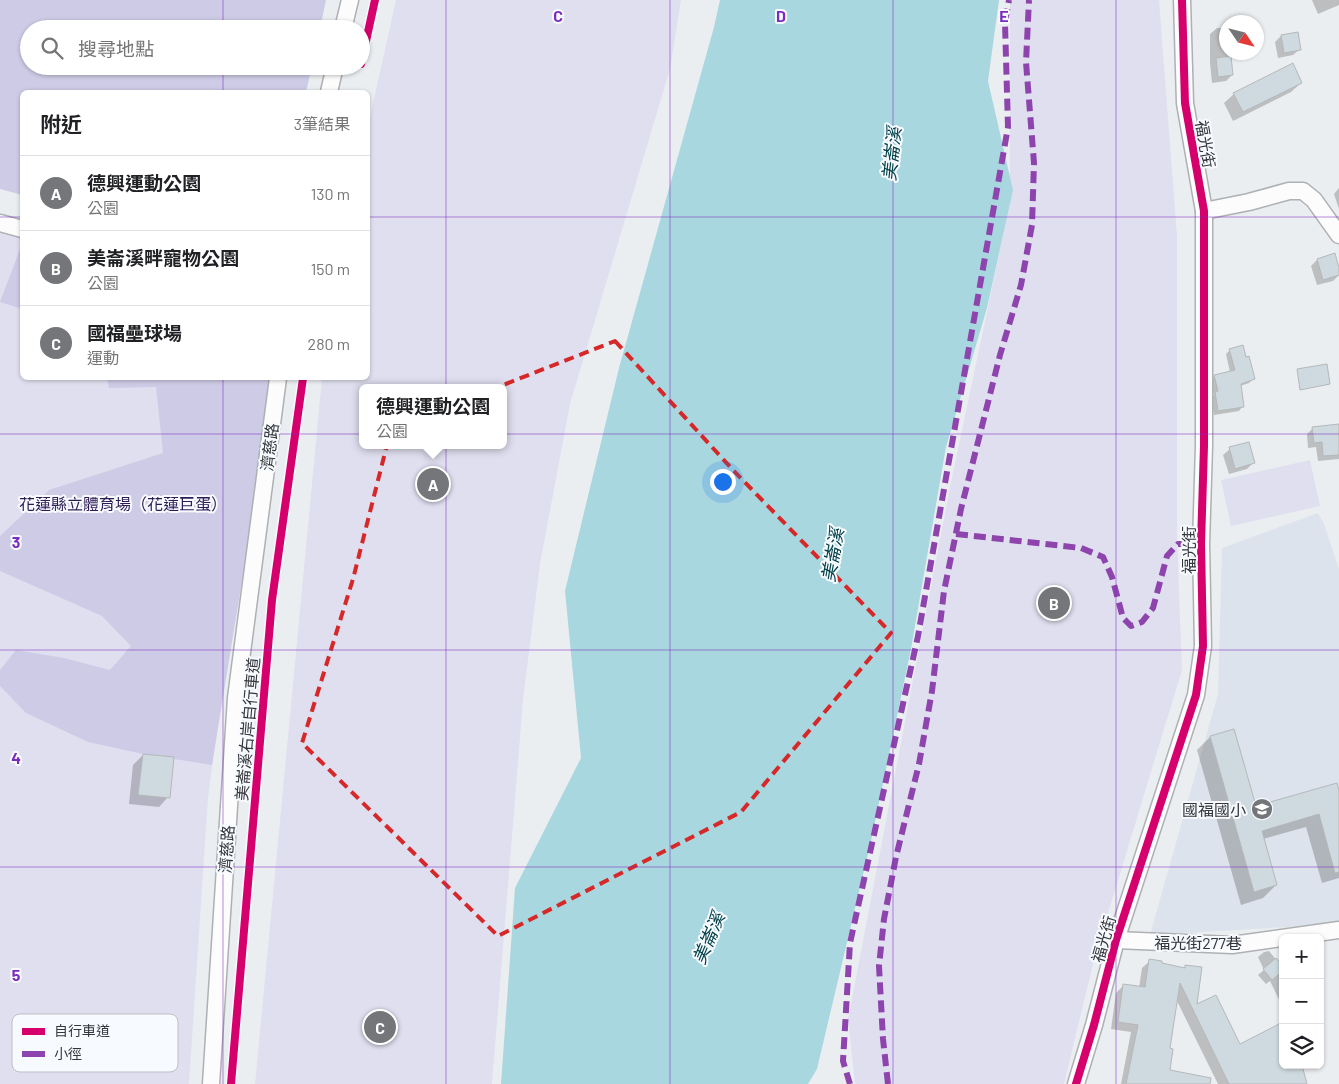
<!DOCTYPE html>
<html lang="zh-TW">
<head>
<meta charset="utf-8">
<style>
	:root { --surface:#fff; --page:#f2f2f2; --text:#202124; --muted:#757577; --line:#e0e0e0; --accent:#747679 }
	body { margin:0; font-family:Barlow,"Noto Sans TC",sans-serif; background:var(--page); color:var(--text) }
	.controls { position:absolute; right:15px; bottom:15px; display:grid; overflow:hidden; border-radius:8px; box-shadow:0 1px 4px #0004 }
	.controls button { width:45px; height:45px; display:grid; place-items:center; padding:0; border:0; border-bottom:1px solid var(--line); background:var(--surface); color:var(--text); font:25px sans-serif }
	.compass { position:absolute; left:1219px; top:15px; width:45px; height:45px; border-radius:50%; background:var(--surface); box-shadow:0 1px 4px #0004; rotate:125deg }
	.you { position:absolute; left:722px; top:481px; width:18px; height:18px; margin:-12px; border:4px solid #fff; border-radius:50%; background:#1a73e8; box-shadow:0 0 0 8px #1a73e833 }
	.badge { display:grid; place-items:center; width:32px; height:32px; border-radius:50%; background:var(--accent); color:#fff; font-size:16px; font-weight:700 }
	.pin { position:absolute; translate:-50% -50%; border:2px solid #fff; box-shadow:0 1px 5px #0006 }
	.popup { position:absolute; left:359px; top:384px; width:148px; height:65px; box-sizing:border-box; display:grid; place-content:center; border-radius:8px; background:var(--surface); filter:drop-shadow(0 1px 4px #0005); font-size:16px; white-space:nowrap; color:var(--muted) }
	.popup b { font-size:19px; color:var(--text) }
	.popup::after { content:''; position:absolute; left:50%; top:100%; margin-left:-10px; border:10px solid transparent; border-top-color:var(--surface) }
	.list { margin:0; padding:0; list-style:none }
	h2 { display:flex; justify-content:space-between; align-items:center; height:65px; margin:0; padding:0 20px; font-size:21px }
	h2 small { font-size:16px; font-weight:400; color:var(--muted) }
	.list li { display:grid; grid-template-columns:32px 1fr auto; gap:15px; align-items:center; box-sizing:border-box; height:75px; padding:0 20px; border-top:1px solid var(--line) }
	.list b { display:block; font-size:19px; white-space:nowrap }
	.list p { margin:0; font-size:16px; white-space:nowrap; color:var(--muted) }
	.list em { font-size:16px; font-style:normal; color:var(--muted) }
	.icon { flex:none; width:28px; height:28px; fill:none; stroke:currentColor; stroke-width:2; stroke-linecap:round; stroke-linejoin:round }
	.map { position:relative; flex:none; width:1339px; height:1084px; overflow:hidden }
	.search { position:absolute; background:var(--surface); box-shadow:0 1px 4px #0004; left:20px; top:20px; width:350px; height:55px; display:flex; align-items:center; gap:12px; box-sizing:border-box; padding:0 18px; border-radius:28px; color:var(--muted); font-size:19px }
	.panel { position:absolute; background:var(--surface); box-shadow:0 1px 4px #0004; left:20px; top:90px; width:350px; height:290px; border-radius:8px }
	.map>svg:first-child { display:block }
	.built { fill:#dce3ec }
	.green { fill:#e0dff0; fill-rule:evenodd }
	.forest { fill:#cecbe6 }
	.water { fill:#a9d7e0 }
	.shadow { fill:#0003 }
	.building { fill:#cedae0; stroke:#b5b8b9 }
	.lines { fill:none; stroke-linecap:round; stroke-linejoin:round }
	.street-casing { stroke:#aeb0b3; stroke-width:19 }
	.street { stroke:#fcfcfd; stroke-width:16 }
	.quiet { stroke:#8e44ad; stroke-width:6; stroke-dasharray:12 6; stroke-linecap:butt }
	.cycleway-casing { stroke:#f7faff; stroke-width:11 }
	.cycleway { stroke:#d6006c; stroke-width:8 }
	.marked { fill:none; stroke:#d62828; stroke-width:4; stroke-dasharray:10 6; stroke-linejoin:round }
	.grid { fill:none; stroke:#7b2cbf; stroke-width:1; stroke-opacity:0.55 }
	.labels { text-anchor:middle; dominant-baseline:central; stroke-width:4; stroke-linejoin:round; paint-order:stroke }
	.street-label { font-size:16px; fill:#343639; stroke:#f7faff }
	.park-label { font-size:16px; fill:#2d1c54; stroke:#f7faff }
	.poi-label { font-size:16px; fill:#343639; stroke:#f7faff; text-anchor:end }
	.water-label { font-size:18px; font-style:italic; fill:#034149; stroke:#f7faff }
	.key { fill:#f7faff; stroke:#bcbfc4; stroke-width:1 }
	.key-label { font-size:14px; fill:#343639 }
	.grid-label { font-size:16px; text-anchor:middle; font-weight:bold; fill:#7b2cbf; stroke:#f7faff; stroke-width:4; stroke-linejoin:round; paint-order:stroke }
</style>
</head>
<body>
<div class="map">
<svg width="1339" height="1084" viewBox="0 0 1339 1084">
	<rect width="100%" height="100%" fill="#ebeef1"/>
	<!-- built -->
	<polygon class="built" points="1318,513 1324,524 1339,569 1339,924 1150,935 1218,694 1222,548"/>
	<!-- green -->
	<g class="green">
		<path d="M396,0H681L670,69L570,404L540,564L523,700L492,1084H255L322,378H368V126ZM363,388H503V445H363Z"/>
		<polygon points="1010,0 1159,0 1177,236 1177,536 1182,670 1095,956 1064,1084 855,1084 848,1019 951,482 1010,203"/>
		<polygon points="0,231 22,238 22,378 263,378 208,798 189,1084 0,1084"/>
		<polygon points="1310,460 1320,506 1231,526 1221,480"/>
	</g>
	<!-- forest -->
	<g class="forest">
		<polygon points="0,0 326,0 320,29 29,29 29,66 312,66 306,92 22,92 22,195 0,189"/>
		<polygon points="22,244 22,309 0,302"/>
		<polygon points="107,378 275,378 212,765 143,754 88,742 26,713 0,686 0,670 16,650 64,658 110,670 131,646 102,616 0,571 0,536 49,490 163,453 156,387 109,388"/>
	</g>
	<!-- water -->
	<polygon class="water" points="720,0 999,0 988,81 1013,190 987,308 946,447 911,649 871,841 817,1069 808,1084 501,1084 515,888 581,758 565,591 619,368 714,27"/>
	<!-- shadow -->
	<g class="shadow">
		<polygon points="1312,0 1339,0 1339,5 1318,14"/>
		<polygon points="1217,28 1226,28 1226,52 1232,52 1232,75 1226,81 1212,83 1210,63 1210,34"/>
		<polygon points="1281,36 1300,49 1293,55 1278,58 1275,42"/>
		<polygon points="1301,83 1291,92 1233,121 1224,103 1234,94"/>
		<polygon points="1339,188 1339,209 1334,194"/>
		<polygon points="1317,260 1339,273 1339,275 1333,281 1317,285 1311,266"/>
		<polygon points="1230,350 1253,379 1249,383 1240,386 1243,406 1239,411 1214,415 1211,397 1214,395 1210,381 1215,376 1230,372 1226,354"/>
		<polygon points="1339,426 1339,459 1318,461 1316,447 1308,448 1307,434 1313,428"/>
		<polygon points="1230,449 1253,463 1247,469 1229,474 1223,455"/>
		<polygon points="1233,731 1255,807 1339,795 1339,878 1322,883 1306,827 1263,839 1276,885 1263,898 1241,905 1197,750 1210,737"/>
		<polygon points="143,755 168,797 159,807 129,804 133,765"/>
		<polygon points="1269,951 1283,968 1283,1008 1270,981 1266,984 1258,975 1264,970 1258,957 1264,952"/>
		<polygon points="1150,961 1183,969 1186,966 1195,1006 1240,1046 1283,1065 1306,1084 1218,1084 1176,999 1169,1049 1168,1071 1192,1084 1121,1084 1131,1032 1111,1029 1116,993 1123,986 1139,988 1142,968"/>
	</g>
	<!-- building -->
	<g class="building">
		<polygon points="1298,32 1301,50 1284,53 1281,35"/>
		<polygon points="1231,56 1233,75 1218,77 1216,58"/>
		<polygon points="1293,63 1302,83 1243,112 1233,93"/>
		<polygon points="1335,253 1339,268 1339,275 1323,280 1317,259"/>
		<polygon points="1243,345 1246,357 1249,356 1255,379 1241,384 1244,407 1218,411 1215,392 1218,391 1214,375 1235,370 1229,349"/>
		<polygon points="1327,364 1330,384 1300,390 1297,369"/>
		<polygon points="1339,424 1339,455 1323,456 1322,442 1314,443 1312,427"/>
		<polygon points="1249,442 1255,463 1235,469 1229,447"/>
		<polygon points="1234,729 1256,806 1337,783 1339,790 1339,872 1335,873 1319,814 1262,831 1277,885 1254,892 1210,736"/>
		<polygon points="143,754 174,757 170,798 138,795"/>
		<polygon points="1276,958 1283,966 1283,971 1272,980 1263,969"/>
		<polygon points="1149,959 1162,961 1162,963 1185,968 1185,965 1202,967 1197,1004 1216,995 1240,1044 1283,1022 1283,1065 1302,1065 1307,1084 1229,1084 1180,983 1170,1048 1173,1049 1170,1070 1211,1078 1210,1084 1126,1084 1138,1025 1118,1022 1123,984 1145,987"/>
	</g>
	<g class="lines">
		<!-- street casing -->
		<g class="street-casing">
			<g id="street">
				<polyline points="343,29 350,0"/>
				<polyline points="329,92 335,66"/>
				<polyline points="1204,211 1249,202 1289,191 1303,191 1314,200 1339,235"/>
				<polyline points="0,223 22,229"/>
				<polyline points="1116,940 1232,945 1339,930"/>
				<polyline points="211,1084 236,698 278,378"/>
				<polyline points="1076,1084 1094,1025 1116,940 1196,695 1203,646 1201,544 1204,446 1204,211 1185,103 1182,0"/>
			</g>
		</g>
		<!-- street -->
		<use href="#street" class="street"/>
		<!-- quiet -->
		<g class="quiet">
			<polyline points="956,534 1081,548 1103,557 1112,577 1123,618 1131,626 1142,622 1153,608 1167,556 1178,544 1201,544"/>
			<polyline points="850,1084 843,1061 850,943 918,636 1008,127 1005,23 1009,0"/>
			<polyline points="888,1084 883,1039 879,966 884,919 896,857 919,764 932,691 944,591 961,509 1000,355 1021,285 1032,225 1034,163 1026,62 1029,0"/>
		</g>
		<!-- cycleway casing -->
		<g class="cycleway-casing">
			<g id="cycleway">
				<polyline points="361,64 375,0"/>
				<polyline points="231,1084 272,600 303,378"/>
				<polyline points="1076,1084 1094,1025 1116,940 1196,695 1203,646 1201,544 1204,446 1204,211 1185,103 1182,0"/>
			</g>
		</g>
		<!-- cycleway -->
		<use href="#cycleway" class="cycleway"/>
	</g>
	<!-- marked area -->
	<path class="marked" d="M615,341L733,470L891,633L741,812L498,936L302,743L353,579L391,429Z"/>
	<!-- grid -->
	<path class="grid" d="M223,0V29M446,0V1084M670,0V1084M893,0V1084M1116,0V1084M223,66V92M0,217H22M368,217H1339M223,378V1084M0,434H1339M0,650H1339M0,867H1339"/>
	<!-- icons -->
	<defs>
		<g id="school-disc" transform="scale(1.125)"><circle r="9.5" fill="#747679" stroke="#f7faff"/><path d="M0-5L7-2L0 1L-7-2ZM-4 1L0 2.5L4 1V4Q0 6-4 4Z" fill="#fff"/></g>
	</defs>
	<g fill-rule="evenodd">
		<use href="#school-disc" x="1262" y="809"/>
	</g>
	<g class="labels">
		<!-- street labels -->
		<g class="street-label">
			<text transform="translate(1206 144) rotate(80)">福光街</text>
			<text transform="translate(269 447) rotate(-83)">濟慈路</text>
			<text transform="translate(1188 550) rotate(-90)">福光街</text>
			<text transform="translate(247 729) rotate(-85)">美崙溪右岸自行車道</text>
			<text transform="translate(226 849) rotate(-86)">濟慈路</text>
			<text transform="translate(1103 939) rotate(-74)">福光街</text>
			<text x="1198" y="942">福光街277巷</text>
		</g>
		<!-- park labels -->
		<g class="park-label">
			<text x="123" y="503">花蓮縣立體育場（花蓮巨蛋）</text>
		</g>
		<!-- poi labels -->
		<g class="poi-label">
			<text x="1246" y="809">國福國小</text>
		</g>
		<!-- water labels -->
		<g class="water-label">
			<text transform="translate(891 154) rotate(-84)">美崙溪</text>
			<text transform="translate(832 555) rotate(-80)">美崙溪</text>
			<text transform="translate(708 938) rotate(-67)">美崙溪</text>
		</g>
	</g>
	<!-- legend -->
	<rect x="12" y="1014" width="166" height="58" rx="8" class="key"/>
	<rect x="22" y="1028" width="23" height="7" fill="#d6006c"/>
	<rect x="22" y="1051" width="23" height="6" fill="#8e44ad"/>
	<g class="key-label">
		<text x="54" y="1036">自行車道</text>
		<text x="54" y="1059">小徑</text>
	</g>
	<g class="grid-label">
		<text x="558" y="22">C</text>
		<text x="781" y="22">D</text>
		<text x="1004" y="22">E</text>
		<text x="16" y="548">3</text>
		<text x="16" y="764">4</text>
		<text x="16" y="981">5</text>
	</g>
</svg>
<div class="controls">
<button>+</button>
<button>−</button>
<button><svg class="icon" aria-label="layers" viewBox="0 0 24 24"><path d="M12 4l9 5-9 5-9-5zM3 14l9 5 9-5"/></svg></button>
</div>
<svg class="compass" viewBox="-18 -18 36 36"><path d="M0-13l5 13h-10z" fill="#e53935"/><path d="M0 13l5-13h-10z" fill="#757577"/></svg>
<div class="you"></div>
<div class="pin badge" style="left:433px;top:484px">A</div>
<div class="popup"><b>德興運動公園</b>公園</div>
<div class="pin badge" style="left:1054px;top:603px">B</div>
<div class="pin badge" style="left:380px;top:1027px">C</div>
<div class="search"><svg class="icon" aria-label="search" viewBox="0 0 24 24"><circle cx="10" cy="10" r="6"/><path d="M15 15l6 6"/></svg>搜尋地點</div>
<section class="panel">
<h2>附近<small>3筆結果</small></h2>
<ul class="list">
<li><span class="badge">A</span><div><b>德興運動公園</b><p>公園</p></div><em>130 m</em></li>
<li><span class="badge">B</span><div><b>美崙溪畔寵物公園</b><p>公園</p></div><em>150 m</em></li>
<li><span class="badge">C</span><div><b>國福壘球場</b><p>運動</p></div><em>280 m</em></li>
</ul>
</section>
</div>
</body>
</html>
